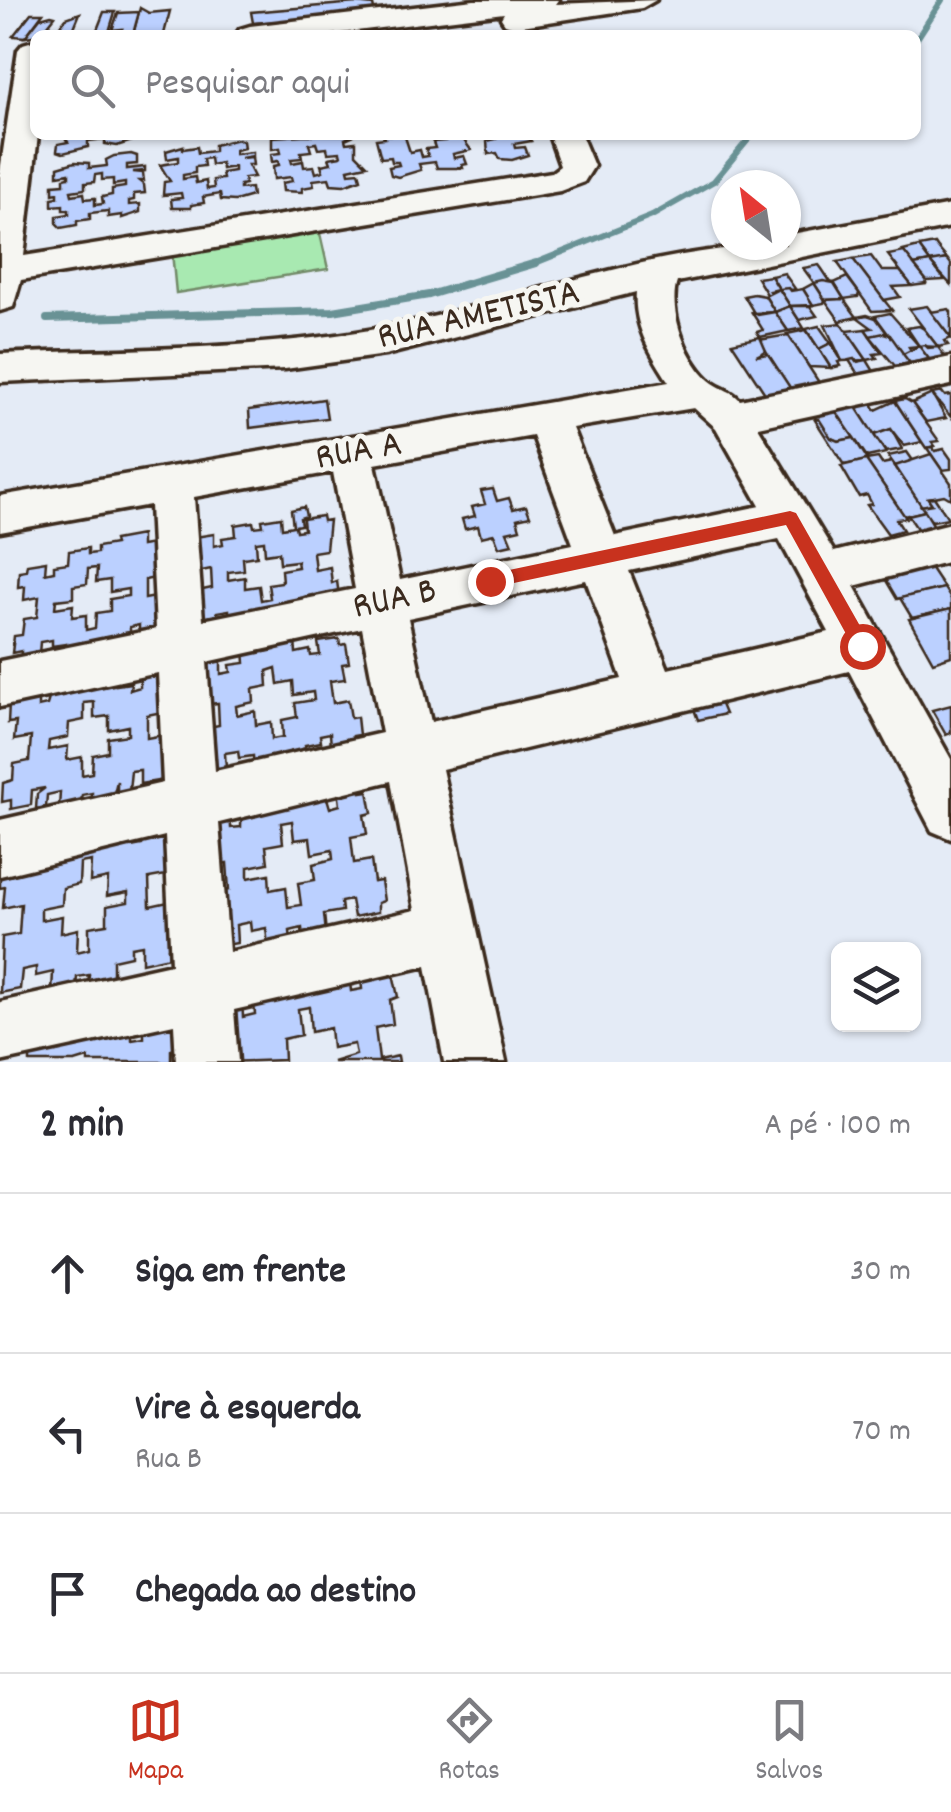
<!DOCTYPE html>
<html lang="pt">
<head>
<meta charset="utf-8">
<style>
	:root { --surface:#fff; --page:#f7f7f7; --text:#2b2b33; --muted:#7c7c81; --line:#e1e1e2; --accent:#c8321e }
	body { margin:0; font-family:Dekko,sans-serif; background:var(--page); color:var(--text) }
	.controls { position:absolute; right:30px; bottom:30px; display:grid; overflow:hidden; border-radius:15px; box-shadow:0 2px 8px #0004 }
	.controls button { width:90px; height:90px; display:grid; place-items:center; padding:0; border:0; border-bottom:2px solid var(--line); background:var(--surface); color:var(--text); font:50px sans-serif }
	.compass { position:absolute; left:711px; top:170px; width:90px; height:90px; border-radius:50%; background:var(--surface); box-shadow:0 2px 8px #0004; rotate:330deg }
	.stop { position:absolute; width:30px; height:30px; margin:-22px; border:8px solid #c8321e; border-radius:50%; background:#fff }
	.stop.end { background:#c8321e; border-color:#fff; box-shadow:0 2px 10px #0008 }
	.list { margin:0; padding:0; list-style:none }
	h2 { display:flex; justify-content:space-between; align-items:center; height:130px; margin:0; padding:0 40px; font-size:42px }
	h2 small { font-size:32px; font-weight:400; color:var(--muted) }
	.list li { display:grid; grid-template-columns:65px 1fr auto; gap:30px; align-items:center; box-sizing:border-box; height:160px; padding:0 40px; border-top:2px solid var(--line) }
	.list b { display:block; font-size:38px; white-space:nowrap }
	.list p { margin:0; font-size:32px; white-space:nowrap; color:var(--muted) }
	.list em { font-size:32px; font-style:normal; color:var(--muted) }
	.icon { flex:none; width:55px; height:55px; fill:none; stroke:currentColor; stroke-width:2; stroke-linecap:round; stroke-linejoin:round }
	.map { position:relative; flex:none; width:951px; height:1062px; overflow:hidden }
	.search { position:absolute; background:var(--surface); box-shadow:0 2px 8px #0004; left:30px; right:30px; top:30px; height:110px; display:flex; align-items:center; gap:25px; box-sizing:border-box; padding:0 35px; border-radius:15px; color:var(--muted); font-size:38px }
	.sheet { height:610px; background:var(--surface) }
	nav { display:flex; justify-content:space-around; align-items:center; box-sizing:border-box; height:140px; border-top:2px solid var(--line); background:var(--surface); font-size:28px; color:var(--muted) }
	nav a { display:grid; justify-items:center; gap:5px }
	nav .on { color:var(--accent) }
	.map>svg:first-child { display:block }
	.green { fill:#a8e9b1; stroke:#728a68; stroke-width:2.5 }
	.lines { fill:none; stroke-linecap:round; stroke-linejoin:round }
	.stream-far1 { stroke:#699295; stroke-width:6 }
	.stream { stroke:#699295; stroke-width:8 }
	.building { fill:#bbd0ff; stroke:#3b2a1e; stroke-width:2.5; fill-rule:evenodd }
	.minor-casing { stroke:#3b2a1e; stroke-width:7 }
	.minor { fill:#f6f6f2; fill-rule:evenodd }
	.route { fill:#c8321e }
	.labels { text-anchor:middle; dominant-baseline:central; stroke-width:10; stroke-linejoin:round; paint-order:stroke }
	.street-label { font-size:38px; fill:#3b2a1e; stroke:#f6f6f2 }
</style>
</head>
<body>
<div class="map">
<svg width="951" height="1062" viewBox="0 0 951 1062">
	<rect width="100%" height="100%" fill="#e4ebf6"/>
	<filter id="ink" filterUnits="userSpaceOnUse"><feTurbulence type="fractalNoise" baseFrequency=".01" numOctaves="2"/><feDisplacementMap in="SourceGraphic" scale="20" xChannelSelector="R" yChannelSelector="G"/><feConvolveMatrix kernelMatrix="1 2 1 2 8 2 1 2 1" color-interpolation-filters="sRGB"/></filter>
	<g filter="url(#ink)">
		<!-- green -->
		<polygon class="green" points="319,229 328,269 176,293 172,252"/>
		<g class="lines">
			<!-- stream-far1 -->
			<g class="stream-far1">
				<polyline points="916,40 942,0"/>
				<polyline points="528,266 652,216 714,181 752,135"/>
			</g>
			<!-- stream -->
			<polyline class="stream" points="47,319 333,311 429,295 536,263"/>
		</g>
		<!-- building -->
		<g class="building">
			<polygon points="356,3 373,5 375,14 253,23 251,12"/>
			<polygon points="140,8 149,13 170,11 164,34 133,35"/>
			<polygon points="104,12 115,12 108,35 95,35"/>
			<polygon points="139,12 133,34 120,34 122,29 112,30 118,13"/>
			<polygon points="31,13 43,13 25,37 13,36"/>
			<polygon points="80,13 71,35 53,35 66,18"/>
			<polygon points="51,15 55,16 40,35 25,37 40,18"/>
			<polygon points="63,135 135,135 135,140 117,146 105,144 105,139 88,141 88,147 63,153 57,151 58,144 68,142"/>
			<path d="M302,135H354L345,139L346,143L356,142V154L367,165L348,169L349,173L359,172L361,179L344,185L331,184L329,178L313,180L314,186L302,188V192L283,191L282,183L292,181L291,177L274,179L273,166L279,165L278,161L272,162L271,154L281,153L280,148L272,149V137ZM316,143L318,149L327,148L328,153L340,152L341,156L329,158L331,163L321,165L323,171L316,173L314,166L304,167L303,161L292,163L291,159L302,158L301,152L311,151L309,144Z"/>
			<polygon points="384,135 414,135 405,137 410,152 420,150 422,157 428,156 426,149 435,148 433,142 445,141 443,137 432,139 431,135 460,135 471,150 453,154 454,158 464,156 467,164 462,165 463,168 437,168 435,162 419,164 421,170 398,177 391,175 389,167 399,165 398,162 392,162 391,157 381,158 376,139 385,138"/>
			<polygon points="494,135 529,138 531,141 514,144 515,148 525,147 528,155 512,160 500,159 497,153 488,154 487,141 496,139"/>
			<path d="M238,139L243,141L244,148L235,150V154L253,152V156L241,158L252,157L253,165H248L254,177L244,178L245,184L240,185V189L251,188L252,196L235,201L221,200L220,194L203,197L204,203L191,205V208H172L171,199L182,198L181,193L163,195L164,182L170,181L160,165L178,162V157L167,159L166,151L183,146V149L197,147L198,153L214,151V145ZM210,158L211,165L221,163L222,169L234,167V171L222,173L223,179L213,180L214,188L207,189L206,181L196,183L195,177L183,179V175L195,173V167L204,166L203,159Z"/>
			<path d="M131,154L137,156V164L127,165V169L145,167V171L133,172L143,173L144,181H139L144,185L145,193L134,194V200L129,201V205L140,204V212L122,218V215L108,217V211L90,213V219L77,221V225L61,228L57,224V216L69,214V210H63V205L52,206V198L58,197V193L53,194V185L64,184V178L69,177V173L58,175V167L75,162L89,163V168L107,166L106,160L114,156ZM102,174V180L113,179V185L125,183V187L112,189V195L102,197L103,204L95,205V198L85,199L84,193L72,195L71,191L85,189V183L94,182L95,175Z"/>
			<polygon points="935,244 937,247 947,259 930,262 919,247"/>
			<polygon points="919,247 930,262 914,265 903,251"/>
			<polygon points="904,252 927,281 926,284 912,286 888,255"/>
			<polygon points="871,256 882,271 900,271 912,286 893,287 900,297 884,300 853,259"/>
			<polygon points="853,259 884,300 892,310 872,311 837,262"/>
			<polygon points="947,259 951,264 951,285 930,262"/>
			<polygon points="930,262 945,280 927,281 914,265"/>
			<polygon points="819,265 822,269 832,284 814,283 803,268"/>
			<polygon points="785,273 786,276 796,290 779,289 771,276"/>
			<polygon points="771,276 779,289 770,291 773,295 768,296 757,278"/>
			<polygon points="847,277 859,293 858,297 844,299 834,283"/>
			<polygon points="823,281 834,283 844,299 825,300 814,283"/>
			<polygon points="814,283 825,300 824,303 813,305 803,289"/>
			<polygon points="789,288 791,291 803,289 813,305 790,306 779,289"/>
			<polygon points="779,289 790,306 775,312 765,296"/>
			<polygon points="754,294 765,296 775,312 754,313 744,296"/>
			<polygon points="844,299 851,309 857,317 840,321 825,300"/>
			<polygon points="790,306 799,320 804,328 788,331 775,312"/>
			<polygon points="790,306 810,306 817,316 799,320"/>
			<polygon points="927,306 951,338 945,341 948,345 938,347 909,309"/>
			<polygon points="949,309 951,312 951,338 931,312"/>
			<polygon points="751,311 758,315 775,312 788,331 760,337 757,332 763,330"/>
			<polygon points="890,313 919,346 909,347 912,352 903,354 875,316"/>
			<polygon points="867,315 876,318 889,336 870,336 865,329 872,328 857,317"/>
			<polygon points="841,323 847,331 867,360 842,361 825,325"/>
			<polygon points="819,326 831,343 819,349 806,329"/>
			<polygon points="919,326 924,329 938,347 919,346 907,328"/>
			<polygon points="865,329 882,353 874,354 877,358 867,360 847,331"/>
			<polygon points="806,330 819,349 831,368 809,367 787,334"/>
			<polygon points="884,333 890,335 910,363 895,366 870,336"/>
			<polygon points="788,335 820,384 791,390 759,340"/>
			<polygon points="760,337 766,351 756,356 768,354 791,389 766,395 732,343"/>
			<polygon points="831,343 842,361 838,362 840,366 831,368 819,349"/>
			<polygon points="925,345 928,348 938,347 946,358 930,361 919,346"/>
			<polygon points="919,346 929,359 910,363 903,354"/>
			<polygon points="854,359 856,362 867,360 875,373 859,376 849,360"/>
			<polygon points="942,392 945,396 951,395 951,417 932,394"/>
			<polygon points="932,394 946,418 926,422 912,403"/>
			<polygon points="866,395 876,410 895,401 922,442 904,446 891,429 874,435 850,398"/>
			<polygon points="324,399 327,418 250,428 249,410"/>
			<polygon points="905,399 912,403 939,441 932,442 935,446 926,448 895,401"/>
			<polygon points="830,402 854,438 838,441 831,438 806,407"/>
			<polygon points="854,404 886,453 867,457 833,407"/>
			<polygon points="819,419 831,438 838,441 854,438 868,460 844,465 815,420"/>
			<polygon points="891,429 902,449 886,452 874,435"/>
			<polygon points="932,447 935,451 944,449 951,459 951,469 942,470 927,448"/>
			<polygon points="907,452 914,462 895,466 888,456"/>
			<polygon points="931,454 951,483 951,499 944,495 934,497 928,498 932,504 921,506 895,466"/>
			<polygon points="878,458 882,464 892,462 925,511 904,516 866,460"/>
			<polygon points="866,460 906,518 896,519 903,530 888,534 867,505 872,504 867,495 859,497 841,466"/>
			<polygon points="493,489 497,501 509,498 513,509 526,506 530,516 517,519 520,529 507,532 512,544 499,547 494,534 481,537 478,526 465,529 462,519 475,516 472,507 485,504 481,491"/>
			<polygon points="934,497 948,518 932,521 925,511 921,506 932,504 928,498"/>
			<path d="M304,507L306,516L300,518L301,525L295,526L296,531L304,530L303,519L322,516L323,521L329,520L326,550L313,552L315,570L330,567L332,583L337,581L339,596L314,607L312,595L304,597V603L229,616V610L217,612L218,624L200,627L198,591L212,588L211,569L197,572L195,537L214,534V546L223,544L222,538L236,536L235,525L253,522L254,527L263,526L262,520L281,517L282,528L293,526L291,510ZM264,541L265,554L279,552L280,563L297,561L298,567L281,570L282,582L268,584L270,598L261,600L259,586L245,588V577L228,580V572L244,570L243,558L257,556L256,542Z"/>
			<polygon points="925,511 934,526 918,530 908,515"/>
			<path d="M141,535V546L158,543L159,577L145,580V599L160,596V634L139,637V625L130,627V632L115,635L114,648L65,656L66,644L52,646V640L40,642L39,654L21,657V651L12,653L14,636L22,635L24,619L37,617L39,597L24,600L25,586L18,587L19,571L26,570L27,564L46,561L45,573L54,571V565L68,563L69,551L88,548V554L97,553V547L115,544L114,540ZM97,568L96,582L110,580V592L128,589V596L110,599V611L96,613L95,628L86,630V615L72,617L73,605L55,608L56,600L73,598V586L87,584L88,569Z"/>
			<polygon points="930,567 944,588 897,599 884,577"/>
			<polygon points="944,588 951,599 951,609 912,618 900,598"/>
			<polygon points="951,609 951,656 933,662 909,619"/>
			<path d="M339,639L340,645L346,644L349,663L342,664L345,679L330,681L333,703L348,700L351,718L357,717L359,735L353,736L354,743L331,747L330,733L320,735L321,742L305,745L307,760L254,770L253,756L239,758L238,751L225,753L226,768L206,772L204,728L219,725L218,703L203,705L200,664L221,661V674L231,672L230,665L245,663L244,649L264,646L265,652L275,650L274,644L295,640L296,653L310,650L311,656L320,655L318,642ZM276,668L278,684L293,681L294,695L313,692L314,700L295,703L297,717L282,720L283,737L272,739L271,722L256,725L255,711L237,715L236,706L254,702L253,689L268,686L267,671Z"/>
			<path d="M161,671L162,712L147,715V738L163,735L164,780L140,784V770L131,771L128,801L117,803V781L113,797L92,802V793L82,795L81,803L59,808L60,792L47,795L46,807L36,809L37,794L45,788L32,790L31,805L11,809V800L2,802L3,783L13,780L14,764L29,761L31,737L14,740L16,722L8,723L9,704L38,693V707L47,705L52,689L116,673V685L131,683L130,690L140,687V675ZM94,702V718L109,716V730L128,726V735L108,738V752L93,755L92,773L82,775V757L67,760L68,746L48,750L49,741L68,737L69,723L84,720V703Z"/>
			<polygon points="720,702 725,714 698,720 694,709"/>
			<polygon points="951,705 951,733 946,735 932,710"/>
			<path d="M322,781L330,808L340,805L338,790L360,786L361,792L368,791L372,813L364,815L367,834L351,837L354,863L371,860L374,882L381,881L384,901L378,903V912L354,917L351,900L341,902L342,911L324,914L326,933L303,937L302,928L290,931L291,941L268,946L266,928L251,931L250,922L236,925L237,943L215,947L212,894L229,890L227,863L210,866L208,816L230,812L231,828L241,827L242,798ZM292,821L294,840L310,838L312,854L332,850L333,859L313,864L315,880L298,883L301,905L288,907L286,887L270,890L269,874L248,878V867L268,863L266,846L283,843L281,823Z"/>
			<path d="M139,822V842L131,847L142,845V829L165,824L166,875L149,878L150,906L168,902V925L177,923L178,946L168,948L169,957L142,963V945L131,947V956L113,960V979L88,984L89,975L77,977L76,987L52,992L53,972L36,976V967L22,970L20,989L0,993L2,937L19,934L21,904L3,908L5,887L0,888V865ZM91,861L90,882L108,878L107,896L128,892V902L107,906V924L89,927V949L77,952L78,929L61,933L62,916L41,920V909L62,905L63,888L79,884L80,863Z"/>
			<polygon points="360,969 393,973 398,997 390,1000 393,1024 375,1028 379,1060 398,1056 399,1062 333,1062 356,1055 354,1044 332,1048 330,1028 311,1032 309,1007 298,1009 301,1035 283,1039 284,1060 226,1062 209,1044 242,997 243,1017 255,1014 254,1004 350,982 351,991 362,989"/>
			<polygon points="144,1018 178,1020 179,1047 171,1050 171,1062 88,1062 88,1058 75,1062 30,1062 30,1054 132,1030 132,1040 144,1038"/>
		</g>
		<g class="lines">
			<!-- minor casing -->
			<g class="minor-casing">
				<g id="minor">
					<polygon points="474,0 559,0 556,4 656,0 642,8 515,27 505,24 501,18 504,13 323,35 236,35 240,29 250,26"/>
					<polygon points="33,41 38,135 24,256 552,172 560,166 549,135 581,135 594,166 584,182 560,191 21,280 13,307 0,311 0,172 18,50 23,44"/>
					<path d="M951,205V227L677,282C667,311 688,365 713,383C723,390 731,390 740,400L951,357V385L758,427L834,552L951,523V561L854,586L951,759V839L932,831L849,671L442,769L506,1062H444L426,966L234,1010L238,1062H176L174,1024L0,1062V1002L171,964L165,836L0,876V820L163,783L158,673L0,707V661L156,629L150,505L0,532V496L669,382C651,354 633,326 636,292L385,355L285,369L0,382V354C128,348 260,351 386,327C516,302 654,245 786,245V235ZM694,408L716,428L760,506L615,536L572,428ZM533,436L573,544L400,580L375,464ZM333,472L355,589L203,620L194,497ZM779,539L829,632L668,669L629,571ZM586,580L622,679L431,722L408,618ZM362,628L382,733L215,771L207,662ZM391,781L415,910L229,952L219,823Z"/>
				</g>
			</g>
			<!-- minor -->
			<use href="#minor" class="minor"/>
		</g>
	</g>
	<!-- route -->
	<polygon class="route" points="790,511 796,513 868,640 868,652 856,652 786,525 490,588 481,581 490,574"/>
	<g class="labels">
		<!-- street labels -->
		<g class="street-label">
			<text transform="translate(479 317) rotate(-13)">RUA AMETISTA</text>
			<text transform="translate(359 453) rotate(-10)">RUA A</text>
			<text transform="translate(395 601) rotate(-12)">RUA B</text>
		</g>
	</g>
</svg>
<div class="controls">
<button><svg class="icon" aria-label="layers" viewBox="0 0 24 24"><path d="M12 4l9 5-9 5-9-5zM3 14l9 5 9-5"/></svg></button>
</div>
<svg class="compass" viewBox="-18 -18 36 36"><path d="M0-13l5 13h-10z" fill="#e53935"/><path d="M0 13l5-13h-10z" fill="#7c7c81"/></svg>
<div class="stop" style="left:862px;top:646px"></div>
<div class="stop end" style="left:490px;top:581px"></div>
<div class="search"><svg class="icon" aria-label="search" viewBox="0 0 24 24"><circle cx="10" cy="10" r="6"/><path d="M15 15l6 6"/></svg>Pesquisar aqui</div>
</div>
<section class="sheet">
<h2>2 min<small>A pé · 100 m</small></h2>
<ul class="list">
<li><svg class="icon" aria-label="ahead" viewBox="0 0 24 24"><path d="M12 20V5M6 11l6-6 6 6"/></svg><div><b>Siga em frente</b></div><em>30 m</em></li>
<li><svg class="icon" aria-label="left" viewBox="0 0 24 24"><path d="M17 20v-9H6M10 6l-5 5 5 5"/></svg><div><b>Vire à esquerda</b><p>Rua B</p></div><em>70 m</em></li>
<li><svg class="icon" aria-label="arrive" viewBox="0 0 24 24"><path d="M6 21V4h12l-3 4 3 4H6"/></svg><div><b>Chegada ao destino</b></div></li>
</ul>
</section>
<nav>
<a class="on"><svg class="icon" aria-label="map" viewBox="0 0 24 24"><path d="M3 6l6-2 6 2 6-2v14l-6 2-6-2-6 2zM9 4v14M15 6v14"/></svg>Mapa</a>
<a><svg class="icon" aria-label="directions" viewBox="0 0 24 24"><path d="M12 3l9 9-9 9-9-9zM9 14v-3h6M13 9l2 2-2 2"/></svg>Rotas</a>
<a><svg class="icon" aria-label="saved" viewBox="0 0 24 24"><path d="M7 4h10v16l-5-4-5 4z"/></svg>Salvos</a>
</nav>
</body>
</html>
